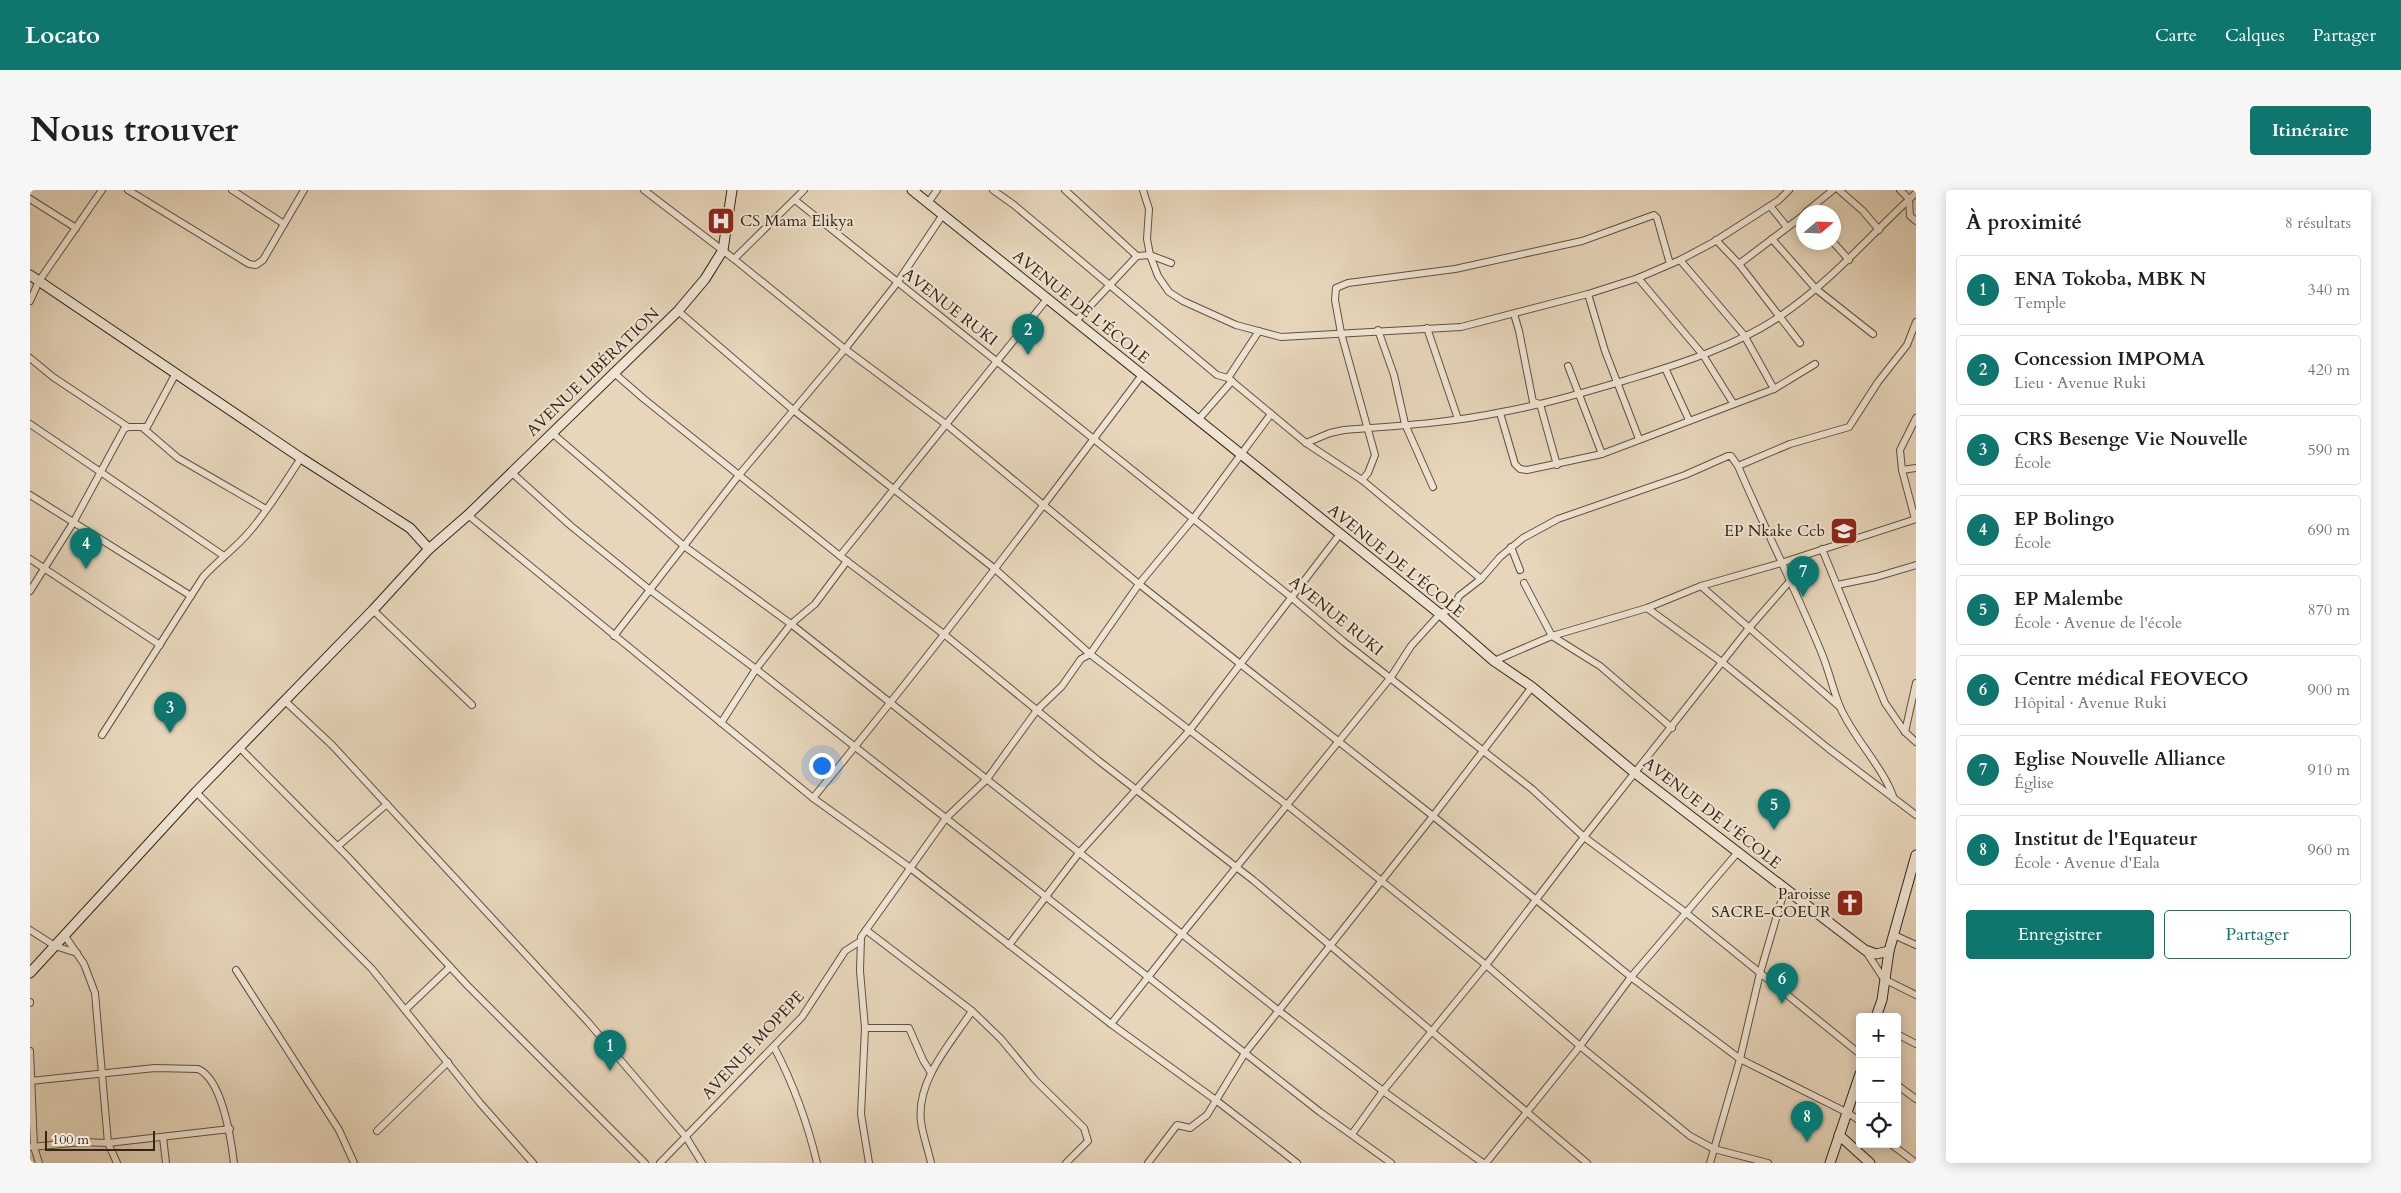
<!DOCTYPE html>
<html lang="fr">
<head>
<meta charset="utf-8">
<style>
	:root { --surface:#fff; --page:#f6f6f6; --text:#202124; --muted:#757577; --line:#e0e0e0; --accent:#0f766e }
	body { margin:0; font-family:Cardo,serif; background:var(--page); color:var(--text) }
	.controls { position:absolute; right:15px; bottom:15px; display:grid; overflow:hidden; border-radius:5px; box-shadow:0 2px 12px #0003 }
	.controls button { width:45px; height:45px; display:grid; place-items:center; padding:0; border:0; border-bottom:1px solid var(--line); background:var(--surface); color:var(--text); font:25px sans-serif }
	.compass { position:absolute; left:1766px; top:15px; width:45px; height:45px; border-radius:50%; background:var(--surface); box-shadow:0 2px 12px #0003; rotate:71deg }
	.scale { position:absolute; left:15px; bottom:12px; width:110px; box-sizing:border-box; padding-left:5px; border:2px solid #322616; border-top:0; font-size:14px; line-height:18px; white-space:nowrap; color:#322616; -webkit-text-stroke:4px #efe4d3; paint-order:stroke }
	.you { position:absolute; left:791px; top:575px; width:18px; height:18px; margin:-12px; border:4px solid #fff; border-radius:50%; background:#1a73e8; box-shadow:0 0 0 8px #1a73e833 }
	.badge { display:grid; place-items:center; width:32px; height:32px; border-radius:50%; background:var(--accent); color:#fff; font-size:16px; font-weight:700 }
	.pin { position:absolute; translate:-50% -41px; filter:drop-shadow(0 1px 2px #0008) }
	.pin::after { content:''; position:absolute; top:26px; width:18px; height:15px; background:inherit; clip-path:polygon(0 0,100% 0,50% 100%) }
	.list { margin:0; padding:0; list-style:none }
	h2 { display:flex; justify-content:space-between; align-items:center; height:65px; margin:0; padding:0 20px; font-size:21px }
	h2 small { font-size:16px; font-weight:400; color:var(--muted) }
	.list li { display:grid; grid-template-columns:32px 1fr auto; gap:15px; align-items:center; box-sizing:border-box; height:70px; margin:0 10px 10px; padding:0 10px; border:1px solid var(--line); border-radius:5px }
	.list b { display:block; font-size:19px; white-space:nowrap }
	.list p { margin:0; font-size:16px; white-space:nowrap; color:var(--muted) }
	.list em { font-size:16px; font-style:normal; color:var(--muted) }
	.actions { display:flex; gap:10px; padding:15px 20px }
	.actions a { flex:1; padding:11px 0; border:1px solid var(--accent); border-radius:5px; text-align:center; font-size:18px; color:var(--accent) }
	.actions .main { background:var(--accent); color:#fff }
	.icon { flex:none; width:28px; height:28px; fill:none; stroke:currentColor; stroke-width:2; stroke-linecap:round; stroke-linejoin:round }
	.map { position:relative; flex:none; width:1886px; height:973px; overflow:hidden; border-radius:5px }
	header { display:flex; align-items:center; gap:30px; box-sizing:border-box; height:70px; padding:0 25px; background:var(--accent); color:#fff }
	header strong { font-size:24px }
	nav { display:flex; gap:28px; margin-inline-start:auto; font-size:18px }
	.intro { display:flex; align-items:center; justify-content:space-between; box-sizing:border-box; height:120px; padding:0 30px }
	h1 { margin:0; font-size:35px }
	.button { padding:12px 22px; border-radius:5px; background:var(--accent); color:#fff; font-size:18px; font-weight:700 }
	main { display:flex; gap:30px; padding:0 30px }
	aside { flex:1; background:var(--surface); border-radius:5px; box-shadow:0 2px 12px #0003 }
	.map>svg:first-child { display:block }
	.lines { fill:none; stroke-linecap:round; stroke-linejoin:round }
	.street-casing { stroke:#5f523f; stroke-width:8 }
	.secondary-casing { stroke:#322616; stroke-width:11 }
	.street { stroke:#efe4d3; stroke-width:6 }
	.secondary { stroke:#efe4d3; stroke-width:9 }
	.labels { text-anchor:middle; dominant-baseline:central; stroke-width:4; stroke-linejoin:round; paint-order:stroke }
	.poi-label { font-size:16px; fill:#322616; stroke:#efe4d3; text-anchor:end }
	.street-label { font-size:16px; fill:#322616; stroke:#efe4d3 }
</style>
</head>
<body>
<header>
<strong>Locato</strong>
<nav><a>Carte</a><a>Calques</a><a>Partager</a></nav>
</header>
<div class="intro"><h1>Nous trouver</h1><a class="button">Itinéraire</a></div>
<main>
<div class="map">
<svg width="1886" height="973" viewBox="0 0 1886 973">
	<rect width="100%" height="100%" fill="#e7d6bb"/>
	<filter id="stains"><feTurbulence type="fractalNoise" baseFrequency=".004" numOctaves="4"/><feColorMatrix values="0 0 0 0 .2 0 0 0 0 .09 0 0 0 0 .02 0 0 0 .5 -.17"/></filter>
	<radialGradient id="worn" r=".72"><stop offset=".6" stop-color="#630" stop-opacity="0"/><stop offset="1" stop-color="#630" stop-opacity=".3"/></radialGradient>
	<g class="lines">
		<!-- street casing -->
		<g class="street-casing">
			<g id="street">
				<polyline points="98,0 219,74 226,75 233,70 274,0"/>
				<polyline points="202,0 254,34"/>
				<polyline points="614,0 704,69 815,159 917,235 1109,394 1403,626 1601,787 1710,869 1818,923 1830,931"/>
				<polyline points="963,0 984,15 1187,185 1198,188"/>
				<polyline points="1035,0 1107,66"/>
				<polyline points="1113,0 1119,19 1117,49 1120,65 1128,86 1139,102 1153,111 1206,135 1251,147 1431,137 1558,104 1608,88 1650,70 1682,53 1749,10 1759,0"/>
				<polyline points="1809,0 1833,21 1849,40"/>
				<polyline points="1870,0 1879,9 1880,26 1886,31"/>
				<polyline points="0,9 46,38"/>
				<polyline points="765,10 1261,407 1314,452 1502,599 1554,647 1655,722 1830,864"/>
				<polyline points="898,13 907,0"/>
				<polyline points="1740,16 1757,37"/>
				<polyline points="1776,22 1803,0"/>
				<polyline points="1742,49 1786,99 1843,144"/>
				<polyline points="1686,50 1709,74 1770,153"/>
				<polyline points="1803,52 1819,70"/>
				<polyline points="704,69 774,0"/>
				<polyline points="1650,70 1714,145 1744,199"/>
				<polyline points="1709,74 1774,25"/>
				<polyline points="1608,88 1673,165 1703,213"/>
				<polyline points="1558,104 1575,161 1609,249"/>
				<polyline points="0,111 9,91 72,0"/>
				<polyline points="648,121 762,219 965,379 1060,464 1257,615 1456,775 1550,856 1660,946 1684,959 1738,973"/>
				<polyline points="1484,124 1489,141 1503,212 1510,214 1527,275"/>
				<polyline points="1046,131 1107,66 1120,65 1141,73"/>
				<polyline points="1397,138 1428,229"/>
				<polyline points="1348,140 1364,185 1375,234 1403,297"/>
				<polyline points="1229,141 1198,188 1276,253 1332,290 1338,283 1345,265 1311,143 1305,110 1306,98 1318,93 1425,79 1552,51 1624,25 1627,28 1640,74"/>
				<polyline points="0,168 23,187 98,237"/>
				<polyline points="1538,176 1572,264"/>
				<polyline points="1635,178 1659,230"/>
				<polyline points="583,182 614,209 810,366 915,445 1069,571 1223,690 1557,973"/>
				<polyline points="1470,223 1485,274 1490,279 1497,280 1572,264 1744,199 1785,174"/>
				<polyline points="1168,230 1202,191"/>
				<polyline points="0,234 194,366"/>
				<polyline points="113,238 148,268 236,319"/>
				<polyline points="522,243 654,356 761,434 1249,821 1353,901 1453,973"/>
				<path d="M1276,253L1300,243L1314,240C1366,236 1420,233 1472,222C1516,214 1559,201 1603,188C1653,173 1705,156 1749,127C1801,92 1840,45 1886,3"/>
				<polyline points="1708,276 1760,254 1819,237 1848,192 1877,155 1886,132"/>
				<polyline points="1872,280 1886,278"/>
				<polyline points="481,282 541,336 620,400 726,479 1290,922 1361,973"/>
				<polyline points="1332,290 1451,389"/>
				<polyline points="0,305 161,406"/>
				<polyline points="438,325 783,608 879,677 1081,834 1187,911 1267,973"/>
				<polyline points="1885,329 1872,280 1870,260 1886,228"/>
				<polyline points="1481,357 1490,380"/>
				<polyline points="1792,359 1855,513 1875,542 1886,552"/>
				<polyline points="810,366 1017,109"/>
				<polyline points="0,369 130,455"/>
				<polyline points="1494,393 1522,446 1570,476 1642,538"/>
				<polyline points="1807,395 1846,387 1886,375"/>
				<polyline points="1671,396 1810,517"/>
				<polyline points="0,401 43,333 94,239 98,237 117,237 146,183"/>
				<polyline points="1617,418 1693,473 1799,559 1886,625"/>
				<polyline points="343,420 442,515"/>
				<polyline points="584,446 709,285 815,159 867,93 912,26"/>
				<polyline points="1464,471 1522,446 1617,418 1671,396 1751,373 1886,329"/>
				<polyline points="255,511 302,555 558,832 656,947 672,973"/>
				<polyline points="691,533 726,479 761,434 785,414 817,371"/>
				<polyline points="1875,542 1886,493"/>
				<path d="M72,545L173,387C188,370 206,358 220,341C239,319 255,292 271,268"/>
				<polyline points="209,557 318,667 437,795 615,973"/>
				<polyline points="166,602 342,779 450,913 503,973"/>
				<path d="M783,608C897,470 1004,328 1112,185"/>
				<polyline points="308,656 357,614"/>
				<polyline points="0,740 25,756 47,763"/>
				<polyline points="836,740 942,821 971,849 1005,890 1054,938 1058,951 1036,973"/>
				<polyline points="1864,745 1886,755"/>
				<polyline points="35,746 54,774 65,803 78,953 200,939"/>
				<polyline points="979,755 1049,663 1159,541 1310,344"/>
				<polyline points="1835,760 1854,789 1886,805"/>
				<polyline points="206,780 309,940 324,973"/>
				<polyline points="0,812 0,813"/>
				<polyline points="375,820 420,777"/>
				<path d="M1081,834L1152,744L1361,487L1381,456L1410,424L1424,417L1429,406L1451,389L1470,367L1493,348L1528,329L1655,285L1698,266H1701L1708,276C1735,339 1766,400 1792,464C1799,481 1803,500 1810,517C1824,549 1854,578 1864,609"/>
				<polyline points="835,838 879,838 893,870 901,883"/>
				<polyline points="1867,844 1886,854"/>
				<path d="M744,857C764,895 777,931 787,973"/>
				<polyline points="0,861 4,957 9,973"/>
				<path d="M0,891L125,878L168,879C192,889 201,949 204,973"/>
				<polyline points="1867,895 1886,909"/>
				<polyline points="347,941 418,872"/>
				<polyline points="1322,944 1353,901 1456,775 1554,647 1719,438 1760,391"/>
				<polyline points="133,947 136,973"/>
				<polyline points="1861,954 1886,973"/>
				<polyline points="1,957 52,952 78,953 87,973"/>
				<polyline points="630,973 772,827 815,761 829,752"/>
				<polyline points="839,973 831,924 835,838 830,781 831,747 916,628 957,589 1007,520 1032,496 1051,469 1060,464 1109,394 1163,329 1241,224"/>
				<path d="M901,973C898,959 893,946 891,932C886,890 921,853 942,821"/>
				<polyline points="1118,973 1147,935 1160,938 1177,925 1215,863 1403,626 1502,497"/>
				<polyline points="1456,973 1550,856 1601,787 1708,662"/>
				<polyline points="1680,973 1710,869 1730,783 1755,698"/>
			</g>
		</g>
		<!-- secondary casing -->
		<g class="secondary-casing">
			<g id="secondary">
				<polyline points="882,0 1410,424 1464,471 1502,497 1605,583 1835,760 1846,764 1859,761"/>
				<polyline points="0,85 271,268 380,338 399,359"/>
				<polyline points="0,783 166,602 343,420 399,359 438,325 648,121 675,89 693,60 702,0"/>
				<polyline points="1846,827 1852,810 1859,761 1886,665"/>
				<polyline points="1809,945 1840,973"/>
				<polyline points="1800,973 1830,884"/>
			</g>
		</g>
		<!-- street -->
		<use href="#street" class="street"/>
		<!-- secondary -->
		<use href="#secondary" class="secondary"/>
	</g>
	<!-- icons -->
	<defs>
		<g id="hospital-square" transform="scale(1.4375)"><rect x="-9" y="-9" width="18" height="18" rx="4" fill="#8f2418" stroke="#efe4d3"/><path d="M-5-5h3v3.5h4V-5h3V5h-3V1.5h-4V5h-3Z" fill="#fff"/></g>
		<g id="school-square" transform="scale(1.4375)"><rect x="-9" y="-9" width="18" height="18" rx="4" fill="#8f2418" stroke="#efe4d3"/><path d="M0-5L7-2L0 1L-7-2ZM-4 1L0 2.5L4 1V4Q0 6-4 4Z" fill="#fff"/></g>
		<g id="church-square" transform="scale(1.4375)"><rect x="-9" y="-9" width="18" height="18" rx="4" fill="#8f2418" stroke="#efe4d3"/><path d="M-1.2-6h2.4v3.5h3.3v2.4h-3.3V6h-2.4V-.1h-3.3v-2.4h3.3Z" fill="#fff"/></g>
	</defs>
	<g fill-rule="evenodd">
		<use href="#hospital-square" x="691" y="31"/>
		<use href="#school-square" x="1814" y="341"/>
		<use href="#church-square" x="1820" y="713"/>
	</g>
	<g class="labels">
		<!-- poi labels -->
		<g class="poi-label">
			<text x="710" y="31" text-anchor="start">CS Mama Elikya</text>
			<text x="1795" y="341">EP Nkake Ccb</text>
			<text x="1801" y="704">Paroisse<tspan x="1801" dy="18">SACRE-COEUR</tspan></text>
		</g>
		<!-- street labels -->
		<g class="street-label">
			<text transform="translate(920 117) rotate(38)">AVENUE RUKI</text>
			<text transform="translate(1051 117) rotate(39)">AVENUE DE L'ÉCOLE</text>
			<text transform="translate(563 182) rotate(-44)">AVENUE LIBÉRATION</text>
			<text transform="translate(1366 371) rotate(39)">AVENUE DE L'ÉCOLE</text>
			<text transform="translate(1306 426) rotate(39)">AVENUE RUKI</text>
			<text transform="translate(1682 623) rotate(38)">AVENUE DE L'ÉCOLE</text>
			<text transform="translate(723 855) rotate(-47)">AVENUE MOPEPE</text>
		</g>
	</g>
	<rect width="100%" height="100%" filter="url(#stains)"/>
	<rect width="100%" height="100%" fill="url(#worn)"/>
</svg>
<div class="controls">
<button>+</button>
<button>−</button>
<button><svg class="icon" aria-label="locate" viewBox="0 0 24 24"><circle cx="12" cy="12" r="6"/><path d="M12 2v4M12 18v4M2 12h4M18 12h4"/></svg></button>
</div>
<svg class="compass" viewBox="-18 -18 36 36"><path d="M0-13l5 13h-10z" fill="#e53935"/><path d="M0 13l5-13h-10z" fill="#757577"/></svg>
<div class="scale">100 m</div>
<div class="you"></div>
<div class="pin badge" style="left:580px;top:881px">1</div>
<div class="pin badge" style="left:998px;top:165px">2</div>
<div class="pin badge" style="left:140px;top:543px">3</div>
<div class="pin badge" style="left:56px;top:379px">4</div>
<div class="pin badge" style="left:1744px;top:640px">5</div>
<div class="pin badge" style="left:1752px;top:814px">6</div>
<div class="pin badge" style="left:1773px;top:407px">7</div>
<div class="pin badge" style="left:1777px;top:952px">8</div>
</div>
<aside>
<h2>À proximité<small>8 résultats</small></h2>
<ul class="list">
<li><span class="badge">1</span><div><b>ENA Tokoba, MBK N</b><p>Temple</p></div><em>340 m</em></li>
<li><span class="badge">2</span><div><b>Concession IMPOMA</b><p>Lieu · Avenue Ruki</p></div><em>420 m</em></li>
<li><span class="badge">3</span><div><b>CRS Besenge Vie Nouvelle</b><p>École</p></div><em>590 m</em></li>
<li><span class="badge">4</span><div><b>EP Bolingo</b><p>École</p></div><em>690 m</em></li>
<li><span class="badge">5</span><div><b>EP Malembe</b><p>École · Avenue de l'école</p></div><em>870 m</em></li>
<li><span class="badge">6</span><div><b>Centre médical FEOVECO</b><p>Hôpital · Avenue Ruki</p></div><em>900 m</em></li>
<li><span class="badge">7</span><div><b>Eglise Nouvelle Alliance</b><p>Église</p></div><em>910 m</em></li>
<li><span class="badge">8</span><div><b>Institut de l'Equateur</b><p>École · Avenue d'Eala</p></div><em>960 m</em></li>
</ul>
<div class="actions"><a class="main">Enregistrer</a><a>Partager</a></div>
</aside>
</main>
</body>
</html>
